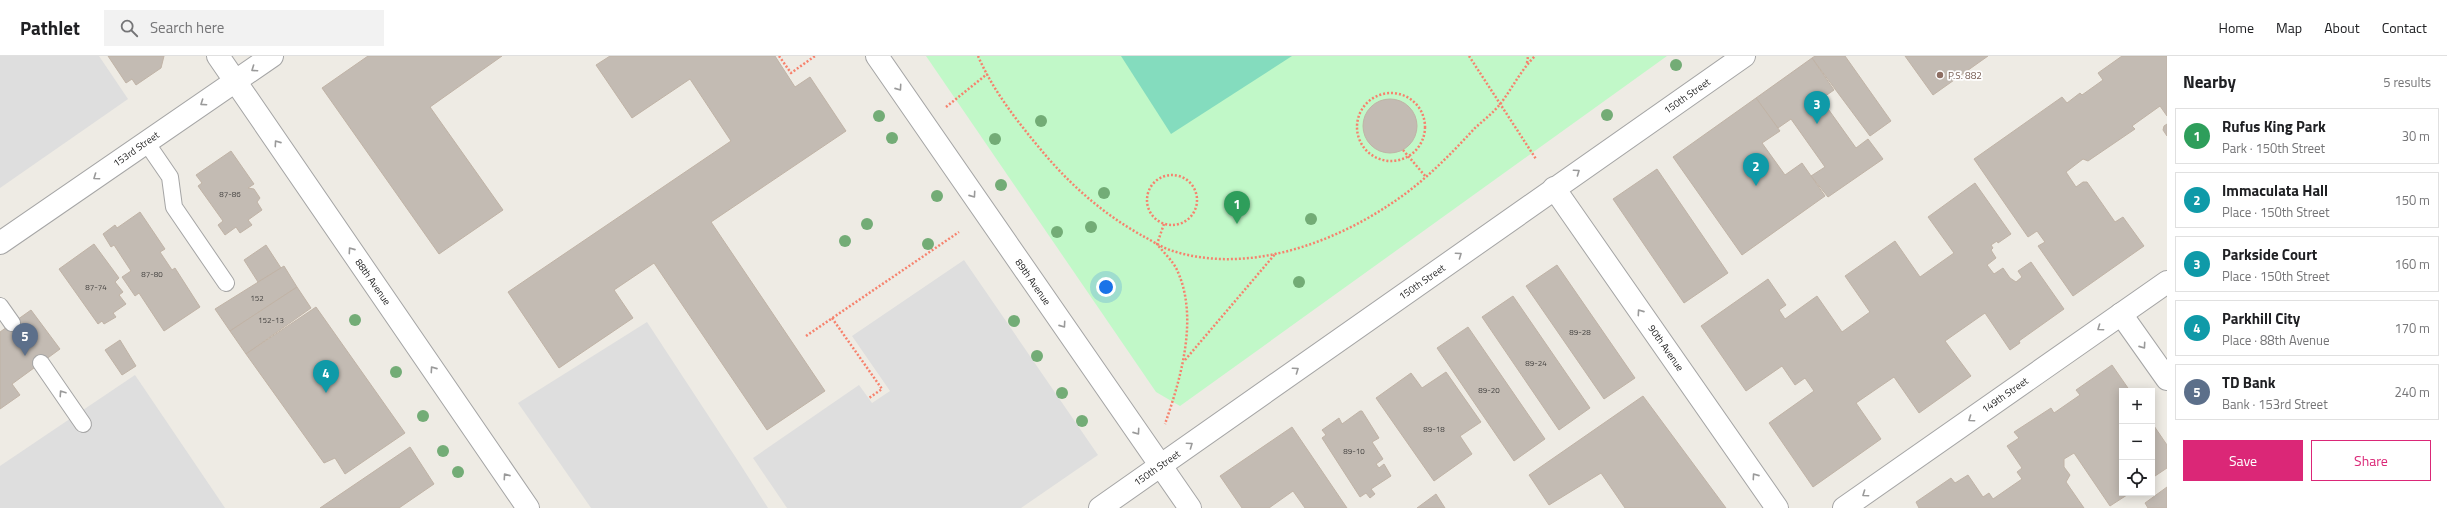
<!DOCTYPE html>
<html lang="en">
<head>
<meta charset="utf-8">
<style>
	:root { --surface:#fff; --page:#f2f2f2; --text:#202124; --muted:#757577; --line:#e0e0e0; --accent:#db2777 }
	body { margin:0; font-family:"Titillium Web",sans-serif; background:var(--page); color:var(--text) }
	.controls { position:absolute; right:12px; bottom:12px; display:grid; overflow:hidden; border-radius:0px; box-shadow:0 2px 10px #0003 }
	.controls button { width:36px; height:36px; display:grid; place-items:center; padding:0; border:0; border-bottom:1px solid var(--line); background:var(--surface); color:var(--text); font:20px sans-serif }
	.you { position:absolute; left:1106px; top:231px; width:14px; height:14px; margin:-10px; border:3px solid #fff; border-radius:50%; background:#1a73e8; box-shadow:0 0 0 6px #1a73e833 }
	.badge { display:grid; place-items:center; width:26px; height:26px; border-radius:50%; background:var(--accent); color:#fff; font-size:13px; font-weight:700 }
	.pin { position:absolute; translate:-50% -33px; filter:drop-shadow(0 1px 2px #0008) }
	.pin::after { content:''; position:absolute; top:21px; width:14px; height:12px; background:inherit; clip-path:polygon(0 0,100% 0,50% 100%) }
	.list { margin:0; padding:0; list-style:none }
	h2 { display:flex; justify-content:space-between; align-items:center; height:52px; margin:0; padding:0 16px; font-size:17px }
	h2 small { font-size:13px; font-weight:400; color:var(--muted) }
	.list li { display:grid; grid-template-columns:26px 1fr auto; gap:12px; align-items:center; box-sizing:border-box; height:56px; margin:0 8px 8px; padding:0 8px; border:1px solid var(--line); border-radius:0px }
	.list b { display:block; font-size:15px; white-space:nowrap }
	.list p { margin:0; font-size:13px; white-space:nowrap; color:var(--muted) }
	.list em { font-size:13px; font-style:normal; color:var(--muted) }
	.actions { display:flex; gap:8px; padding:12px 16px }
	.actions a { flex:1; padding:9px 0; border:1px solid var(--accent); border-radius:0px; text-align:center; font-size:14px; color:var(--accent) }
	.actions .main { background:var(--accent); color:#fff }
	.icon { flex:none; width:22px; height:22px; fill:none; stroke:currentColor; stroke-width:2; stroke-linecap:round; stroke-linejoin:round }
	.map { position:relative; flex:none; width:2167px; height:452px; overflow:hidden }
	header { display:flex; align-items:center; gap:24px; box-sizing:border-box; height:56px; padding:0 20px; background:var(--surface); border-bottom:1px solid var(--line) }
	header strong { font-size:19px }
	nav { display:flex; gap:22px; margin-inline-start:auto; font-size:14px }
	.search { width:280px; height:36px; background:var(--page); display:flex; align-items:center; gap:10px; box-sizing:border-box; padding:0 14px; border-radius:0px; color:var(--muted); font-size:15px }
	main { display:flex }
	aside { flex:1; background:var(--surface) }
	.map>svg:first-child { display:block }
	.park { fill:#c1f8c8 }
	.pitch { fill:#84dcbe }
	.parking { fill:#dedede }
	.building { fill:#c3bbb3; stroke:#c0b3a6 }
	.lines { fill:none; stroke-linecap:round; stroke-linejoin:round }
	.service-casing { stroke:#a5a5a5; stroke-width:18 }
	.minor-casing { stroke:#a5a5a5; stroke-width:24 }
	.path { stroke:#f6826d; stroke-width:2.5; stroke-dasharray:2 2; stroke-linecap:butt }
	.service { stroke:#fff; stroke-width:16 }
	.minor { stroke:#fff; stroke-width:22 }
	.tree { fill:#73ac76 }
	.oneway { stroke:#9a9a9a }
	.education-dot { fill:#8d6e63; stroke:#fff; stroke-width:1.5 }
	.labels { text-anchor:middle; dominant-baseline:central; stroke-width:3.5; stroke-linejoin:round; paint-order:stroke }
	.number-label { font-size:8px; fill:#474543 }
	.education-label { font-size:10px; fill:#785e54; stroke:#fff; text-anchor:start }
	.street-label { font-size:10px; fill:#1e1e1e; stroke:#fff }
</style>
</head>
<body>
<header>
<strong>Pathlet</strong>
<div class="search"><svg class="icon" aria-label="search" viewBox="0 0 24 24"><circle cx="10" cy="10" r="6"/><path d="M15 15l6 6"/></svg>Search here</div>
<nav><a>Home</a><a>Map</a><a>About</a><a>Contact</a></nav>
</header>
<main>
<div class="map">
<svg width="2167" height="452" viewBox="0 0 2167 452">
	<rect width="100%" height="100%" fill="#eeebe4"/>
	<!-- park -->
	<polygon class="park" points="926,0 1667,0 1180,350 1156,336"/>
	<!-- pitch -->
	<polygon class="pitch" points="1121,0 1292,0 1171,78"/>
	<!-- parking -->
	<g class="parking">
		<polygon points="0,0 99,0 128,43 0,132"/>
		<polygon points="964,204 1098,399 1021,452 787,452 753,402 859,329 872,347 890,335 852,280"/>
		<polygon points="647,266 740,408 768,452 591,452 518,347"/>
		<polygon points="135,319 225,452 0,452 0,410"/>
	</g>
	<!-- building -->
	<g class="building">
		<polygon points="108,0 164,0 161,12 136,29 132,23 126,27"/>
		<polygon points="368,0 502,0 430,51 503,154 439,198 322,32"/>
		<polygon points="610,0 775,0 795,31 810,21 846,75 711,166 825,335 767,374 654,207 614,234 633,262 559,312 508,236 731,85 690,23 632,62 596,9"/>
		<polygon points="1815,0 1845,0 1891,65 1870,80 1812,2"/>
		<polygon points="1905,0 1988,0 1933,39"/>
		<polygon points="2122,0 2167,0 2167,60 2160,50 2132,70 2135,73 2088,105 2083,103 2066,116 2076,131 2083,126 2087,126 2115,166 2123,161 2144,190 2073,240 2038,190 2045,186 2037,175 2028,181 1974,103 2062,41 2067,47 2080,37 2082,39 2103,24 2098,17"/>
		<polygon points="1812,2 1834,34 1821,43 1856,92 1868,83 1883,103 1828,141 1811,120 1825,111 1791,63 1778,72 1756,42"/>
		<polygon points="1756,42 1780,75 1762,87 1785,119 1802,107 1825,140 1742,199 1673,101"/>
		<circle cx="1390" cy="70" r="27"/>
		<polygon points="2167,68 2167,80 2163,74 2164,70"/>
		<polygon points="231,95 254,128 248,132 254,133 260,142 257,146 262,154 248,164 252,169 240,177 236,171 225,179 218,169 223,165 198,130 202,127 196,119"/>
		<polygon points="1657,113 1728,217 1684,247 1613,143"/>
		<polygon points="1975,127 2011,178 1998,187 1997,185 1991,189 1993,192 1991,194 1996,202 1987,209 1994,218 2003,212 2010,222 2016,226 2022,221 2018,215 2031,206 2064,253 2019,285 2020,287 2010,294 1985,257 1945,285 1971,320 1919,357 1894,321 1856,347 1881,383 1813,431 1769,367 1814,335 1805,322 1795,329 1782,310 1746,335 1701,270 1768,223 1786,249 1779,254 1785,263 1817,240 1842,276 1870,256 1845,220 1895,185 1920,221 1954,197 1928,161"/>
		<polygon points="140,156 165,193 160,196 172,214 175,212 200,251 164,275 139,237 135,240 122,221 131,215 114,189 111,191 103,178 115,169 117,172"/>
		<polygon points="94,188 119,222 115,226 123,236 119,239 126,248 113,257 116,261 104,268 102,265 98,268 59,213"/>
		<polygon points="266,189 281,212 258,226 244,204"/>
		<polygon points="1557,209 1635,322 1604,343 1526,230"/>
		<polygon points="284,210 297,231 230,275 215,253"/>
		<polygon points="297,231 311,252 246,298 230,275"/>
		<polygon points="1513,240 1590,352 1559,374 1482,261"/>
		<polygon points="316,251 405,377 345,418 335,402 324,407 246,298"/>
		<polygon points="31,254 60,293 12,328 20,339 0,353 0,276"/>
		<polygon points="1468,271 1545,383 1514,405 1437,292"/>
		<polygon points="120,284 136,310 122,319 105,294"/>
		<polygon points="2112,309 2130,335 2122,335 2122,437 2130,437 2110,450 2074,397 2064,403 2064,411 2070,419 2066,426 2084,452 1919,452 1916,446 1951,422 1955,427 1968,419 1983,441 1989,437 1993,443 2022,423 2017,416 2022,412 2007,390 2019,382 2014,376 2051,352 2054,357 2080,339 2076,334"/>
		<polygon points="1446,316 1481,366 1460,380 1472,398 1434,425 1376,342 1411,317 1422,332"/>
		<polygon points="1643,340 1726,452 1625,452 1601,417 1549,449 1529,419"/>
		<polygon points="1360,355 1362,355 1379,382 1372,386 1383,403 1376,408 1379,412 1384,408 1391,420 1371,433 1375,438 1370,442 1366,437 1360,441 1322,382 1326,379 1322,374 1339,362 1342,368"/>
		<polygon points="2152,367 2167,389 2167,412 2152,422"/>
		<polygon points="1292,371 1347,452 1305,452 1293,435 1269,452 1242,452 1220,420"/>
		<polygon points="410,391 434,428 399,452 320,452"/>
		<polygon points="2167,431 2167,452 2148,452 2145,447"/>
		<polygon points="1436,438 1445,452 1417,452"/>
	</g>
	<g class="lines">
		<!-- service casing -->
		<g class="service-casing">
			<g id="service">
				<polyline points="146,86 170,121 174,151 226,227"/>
				<polyline points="0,250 12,267"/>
				<polyline points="41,307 83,368"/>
			</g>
		</g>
		<!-- minor casing -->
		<g class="minor-casing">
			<g id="minor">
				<polyline points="218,0 528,452"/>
				<polyline points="877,0 1190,452"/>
				<polyline points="1554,132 1777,452"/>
				<polyline points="0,187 272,0"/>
				<polyline points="2121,258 2167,323"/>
				<polyline points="1100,452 1744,0"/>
				<polyline points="1844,452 2167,226"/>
			</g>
		</g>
		<!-- path -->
		<g class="path">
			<polyline points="779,0 791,17 815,0"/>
			<path d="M978,0C994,37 1021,70 1047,101C1075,133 1104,158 1141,179C1151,184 1162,192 1173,195C1245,218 1329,189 1389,149C1422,128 1449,100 1475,72C1484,64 1494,56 1501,47C1513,31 1521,14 1535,0"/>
			<polyline points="1469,0 1536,103"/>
			<polyline points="1527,7 1528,0"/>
			<circle cx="1391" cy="71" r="34"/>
			<polyline points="946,51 987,18"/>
			<polyline points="1403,94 1426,121"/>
			<circle cx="1172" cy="144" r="25"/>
			<path d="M1164,168L1157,188C1163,196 1173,205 1177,214C1199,261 1181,322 1165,368"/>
			<polyline points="832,262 882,333 869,342"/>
			<polyline points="806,280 959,176"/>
			<polyline points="1185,304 1276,197"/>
		</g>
		<!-- service -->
		<use href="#service" class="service"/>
		<!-- minor -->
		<use href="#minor" class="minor"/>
	</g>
	<!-- trees -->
	<g class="tree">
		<circle cx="1676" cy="9" r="6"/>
		<circle cx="1607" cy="59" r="6"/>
		<circle cx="879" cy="60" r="6"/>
		<circle cx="1041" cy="65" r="6"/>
		<circle cx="892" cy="82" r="6"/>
		<circle cx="995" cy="83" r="6"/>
		<circle cx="1001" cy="129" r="6"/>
		<circle cx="1104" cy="137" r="6"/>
		<circle cx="937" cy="140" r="6"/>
		<circle cx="1311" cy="163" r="6"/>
		<circle cx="867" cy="168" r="6"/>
		<circle cx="1091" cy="171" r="6"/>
		<circle cx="1057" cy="176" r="6"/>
		<circle cx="845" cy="185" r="6"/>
		<circle cx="928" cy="188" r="6"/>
		<circle cx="1299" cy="226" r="6"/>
		<circle cx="355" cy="264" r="6"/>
		<circle cx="1014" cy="265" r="6"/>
		<circle cx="1037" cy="300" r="6"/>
		<circle cx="396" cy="316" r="6"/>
		<circle cx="1062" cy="337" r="6"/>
		<circle cx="423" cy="360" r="6"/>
		<circle cx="1082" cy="365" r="6"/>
		<circle cx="443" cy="395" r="6"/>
		<circle cx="458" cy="416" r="6"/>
	</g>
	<!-- one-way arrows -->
	<defs><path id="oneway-chevron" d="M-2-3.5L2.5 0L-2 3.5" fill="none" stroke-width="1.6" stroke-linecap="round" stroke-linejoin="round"/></defs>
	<g class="oneway">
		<use href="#oneway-chevron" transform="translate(254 13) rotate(145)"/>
		<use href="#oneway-chevron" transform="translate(899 32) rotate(55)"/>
		<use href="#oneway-chevron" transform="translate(203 47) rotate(146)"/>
		<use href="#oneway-chevron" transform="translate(277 87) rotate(-125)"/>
		<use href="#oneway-chevron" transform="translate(1577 116) rotate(-35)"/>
		<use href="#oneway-chevron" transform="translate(96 121) rotate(145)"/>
		<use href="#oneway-chevron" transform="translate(973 139) rotate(55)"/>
		<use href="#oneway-chevron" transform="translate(351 194) rotate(-125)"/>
		<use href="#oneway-chevron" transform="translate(1459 199) rotate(-35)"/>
		<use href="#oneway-chevron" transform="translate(1640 256) rotate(-125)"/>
		<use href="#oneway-chevron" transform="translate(1063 269) rotate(55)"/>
		<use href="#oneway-chevron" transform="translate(2100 272) rotate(145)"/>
		<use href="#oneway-chevron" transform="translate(2143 290) rotate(55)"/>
		<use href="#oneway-chevron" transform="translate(433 313) rotate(-125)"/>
		<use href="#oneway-chevron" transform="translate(1296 314) rotate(-35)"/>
		<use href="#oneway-chevron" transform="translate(62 337) rotate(-124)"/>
		<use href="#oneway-chevron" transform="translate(1971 363) rotate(145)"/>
		<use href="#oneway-chevron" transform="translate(1137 376) rotate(55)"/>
		<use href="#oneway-chevron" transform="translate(1190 389) rotate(-35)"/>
		<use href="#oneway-chevron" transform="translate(506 420) rotate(-125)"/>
		<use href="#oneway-chevron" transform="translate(1755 420) rotate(-125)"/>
		<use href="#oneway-chevron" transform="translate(1865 438) rotate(145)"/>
	</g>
	<!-- markers -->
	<circle class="education-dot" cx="1940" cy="19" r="4"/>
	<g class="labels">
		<!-- number labels -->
		<g class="number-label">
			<text x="230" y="138">87-86</text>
			<text x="152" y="218">87-80</text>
			<text x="96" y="231">87-74</text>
			<text x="257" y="242">152</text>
			<text x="271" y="264">152-13</text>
			<text x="1580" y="276">89-28</text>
			<text x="1536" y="307">89-24</text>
			<text x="1489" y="334">89-20</text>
			<text x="1434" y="373">89-18</text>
			<text x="1354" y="395">89-10</text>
		</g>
		<!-- education labels -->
		<g class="education-label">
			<text x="1948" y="19">P.S. 882</text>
		</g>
		<!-- street labels -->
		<g class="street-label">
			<text transform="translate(1687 40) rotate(-35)">150th Street</text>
			<text transform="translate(136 93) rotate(-35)">153rd Street</text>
			<text transform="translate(373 226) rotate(55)">88th Avenue</text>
			<text transform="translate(1033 226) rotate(55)">89th Avenue</text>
			<text transform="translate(1422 226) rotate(-35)">150th Street</text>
			<text transform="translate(1666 292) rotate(55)">90th Avenue</text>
			<text transform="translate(2005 339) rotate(-35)">149th Street</text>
			<text transform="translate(1157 412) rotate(-35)">150th Street</text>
		</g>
	</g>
</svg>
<div class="controls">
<button>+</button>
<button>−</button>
<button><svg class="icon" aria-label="locate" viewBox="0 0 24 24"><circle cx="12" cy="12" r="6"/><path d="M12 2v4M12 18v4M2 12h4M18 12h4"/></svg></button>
</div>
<div class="you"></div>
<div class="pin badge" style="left:1237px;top:168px;background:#2e9e5b">1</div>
<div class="pin badge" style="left:1756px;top:130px;background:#0f9aa8">2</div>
<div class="pin badge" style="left:1817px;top:68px;background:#0f9aa8">3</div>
<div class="pin badge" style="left:326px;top:337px;background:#0f9aa8">4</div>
<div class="pin badge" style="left:25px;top:300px;background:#5c6f8a">5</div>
</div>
<aside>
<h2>Nearby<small>5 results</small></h2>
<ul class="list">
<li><span class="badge" style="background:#2e9e5b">1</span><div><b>Rufus King Park</b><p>Park · 150th Street</p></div><em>30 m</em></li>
<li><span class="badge" style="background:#0f9aa8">2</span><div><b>Immaculata Hall</b><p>Place · 150th Street</p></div><em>150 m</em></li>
<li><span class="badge" style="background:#0f9aa8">3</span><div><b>Parkside Court</b><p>Place · 150th Street</p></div><em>160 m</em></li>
<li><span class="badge" style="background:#0f9aa8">4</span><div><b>Parkhill City</b><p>Place · 88th Avenue</p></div><em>170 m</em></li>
<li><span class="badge" style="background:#5c6f8a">5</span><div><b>TD Bank</b><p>Bank · 153rd Street</p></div><em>240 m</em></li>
</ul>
<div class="actions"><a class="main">Save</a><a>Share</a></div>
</aside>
</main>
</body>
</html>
